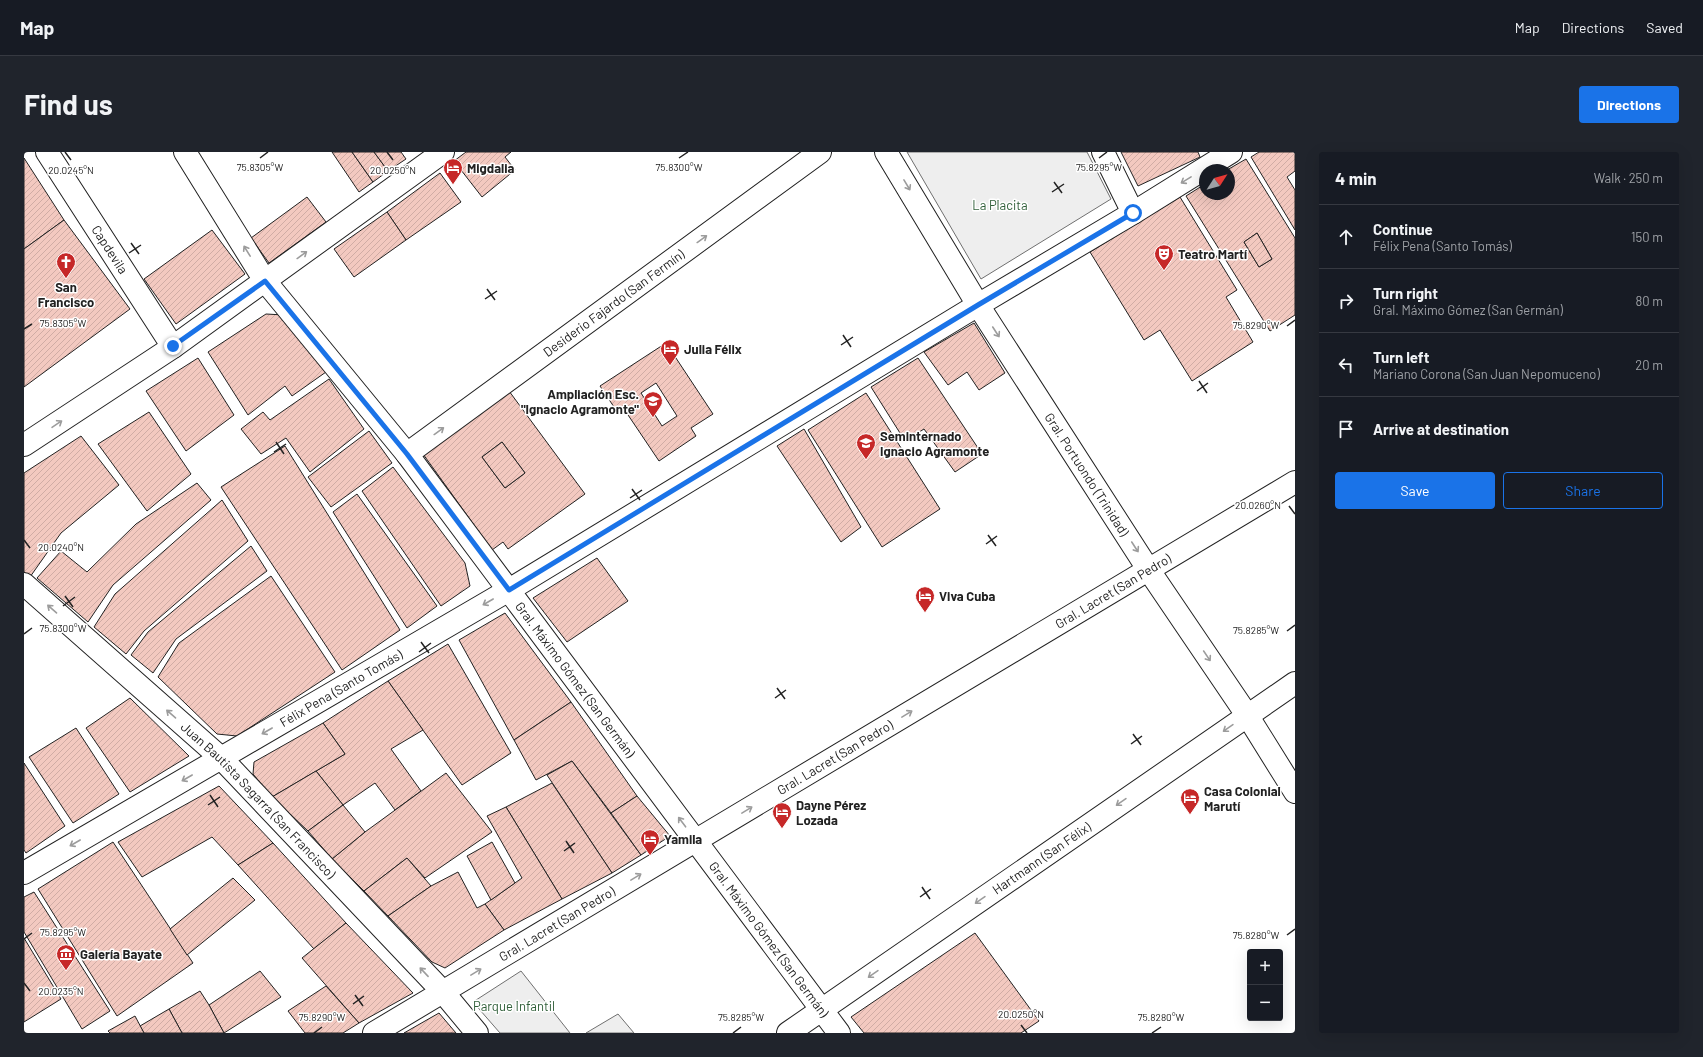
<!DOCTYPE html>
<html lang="en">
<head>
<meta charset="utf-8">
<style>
	:root { --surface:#171b24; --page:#20242c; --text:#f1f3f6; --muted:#9ea1a6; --line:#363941; --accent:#1a73e8 }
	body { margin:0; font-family:Barlow,sans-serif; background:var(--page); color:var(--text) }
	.controls { position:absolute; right:12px; bottom:12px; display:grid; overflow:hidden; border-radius:4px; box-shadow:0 4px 16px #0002 }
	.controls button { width:36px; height:36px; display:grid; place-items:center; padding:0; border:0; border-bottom:1px solid var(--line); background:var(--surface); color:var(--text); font:20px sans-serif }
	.compass { position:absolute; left:1175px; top:12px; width:36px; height:36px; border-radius:50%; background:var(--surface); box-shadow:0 4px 16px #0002; rotate:54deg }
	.stop { position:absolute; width:12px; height:12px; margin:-9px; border:3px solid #1a73e8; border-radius:50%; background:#fff }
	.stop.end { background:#1a73e8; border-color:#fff; box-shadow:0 1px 4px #0008 }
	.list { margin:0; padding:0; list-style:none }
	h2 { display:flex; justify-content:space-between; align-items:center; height:52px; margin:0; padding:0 16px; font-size:17px }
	h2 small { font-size:13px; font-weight:400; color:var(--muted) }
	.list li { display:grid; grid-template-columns:26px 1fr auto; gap:12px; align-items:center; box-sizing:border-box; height:64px; padding:0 16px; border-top:1px solid var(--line) }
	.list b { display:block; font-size:15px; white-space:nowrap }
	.list p { margin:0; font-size:13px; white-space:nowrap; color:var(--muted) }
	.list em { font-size:13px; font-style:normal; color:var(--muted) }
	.actions { display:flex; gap:8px; padding:12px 16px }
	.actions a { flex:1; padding:9px 0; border:1px solid var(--accent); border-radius:4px; text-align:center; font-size:14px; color:var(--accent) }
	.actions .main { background:var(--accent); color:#fff }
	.icon { flex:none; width:22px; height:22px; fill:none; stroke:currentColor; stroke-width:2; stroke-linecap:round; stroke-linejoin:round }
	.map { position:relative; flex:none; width:1271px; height:881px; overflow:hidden; border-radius:4px }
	header { display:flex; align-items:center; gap:24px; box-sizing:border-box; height:56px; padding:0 20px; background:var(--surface); border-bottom:1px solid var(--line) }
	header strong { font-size:19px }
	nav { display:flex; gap:22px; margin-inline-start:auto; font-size:14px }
	.intro { display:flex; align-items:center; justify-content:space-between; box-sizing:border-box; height:96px; padding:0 24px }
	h1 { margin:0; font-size:28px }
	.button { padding:10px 18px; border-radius:4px; background:var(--accent); color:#fff; font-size:14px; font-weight:700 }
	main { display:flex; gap:24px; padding:0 24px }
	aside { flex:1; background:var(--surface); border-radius:4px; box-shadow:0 4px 16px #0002 }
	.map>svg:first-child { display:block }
	.green { fill:#eee; stroke:#6f6f6f }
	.building { fill:url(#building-hatch); stroke:#222; fill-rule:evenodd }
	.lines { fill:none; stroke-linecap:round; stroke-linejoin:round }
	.minor-casing { stroke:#222; stroke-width:24 }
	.major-casing { stroke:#222; stroke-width:24 }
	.minor { stroke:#fff; stroke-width:22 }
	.major { stroke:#fff; stroke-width:22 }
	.oneway { stroke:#9c9c9c }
	.route { stroke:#1a73e8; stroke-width:5 }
	.ticks { fill:none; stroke:#222; stroke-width:1.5 }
	.labels { text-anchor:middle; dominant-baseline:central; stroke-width:3; stroke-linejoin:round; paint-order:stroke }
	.poi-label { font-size:13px; font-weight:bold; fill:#222; stroke:#fff; text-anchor:start }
	.park-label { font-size:13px; fill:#2f5e38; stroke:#fff }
	.street-label { font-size:13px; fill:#222; stroke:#fff }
	.ticks-label { font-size:10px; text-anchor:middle; fill:#222; stroke:#fff; stroke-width:3; stroke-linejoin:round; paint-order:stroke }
</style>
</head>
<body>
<header>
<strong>Map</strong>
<nav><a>Map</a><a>Directions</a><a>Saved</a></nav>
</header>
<div class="intro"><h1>Find us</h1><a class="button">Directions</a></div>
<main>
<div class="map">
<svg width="1271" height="881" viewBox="0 0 1271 881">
	<defs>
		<pattern id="building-hatch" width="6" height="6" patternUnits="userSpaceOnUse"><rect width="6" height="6" fill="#f3c9c0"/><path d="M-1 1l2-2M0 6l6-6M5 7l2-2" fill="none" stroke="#d0aca5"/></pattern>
	</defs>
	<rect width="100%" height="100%" fill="#fff"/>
	<!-- green -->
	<g class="green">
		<polygon points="883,0 1063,0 1087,47 957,127"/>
		<polygon points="497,819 546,881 476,881 449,850"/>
		<polygon points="594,862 610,881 562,881"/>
	</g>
	<!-- building -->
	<g class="building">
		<polygon points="308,0 328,0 349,30 335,40"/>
		<polygon points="328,0 350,0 364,19 349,30"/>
		<polygon points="350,0 377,0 382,7 364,19"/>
		<polygon points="442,0 487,0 481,5 491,18 458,45 430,9"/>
		<polygon points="1097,0 1174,0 1176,5 1114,34"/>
		<polygon points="1235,0 1271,0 1271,19 1263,25 1271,38 1271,78 1227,5"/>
		<polygon points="0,6 40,68 0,97"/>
		<path d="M1222,7L1271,86V163L1246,179L1162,44L1181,32V42H1205V18H1203ZM1233,81L1248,107L1235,115L1220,90Z"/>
		<polygon points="416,21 437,50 382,88 363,60"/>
		<polygon points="283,45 302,70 245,111 227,86"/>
		<polygon points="1156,45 1213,138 1202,145 1229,190 1168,229 1136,178 1120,188 1066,100"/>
		<polygon points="363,60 382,88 330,125 310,97"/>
		<polygon points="40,68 106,157 0,235 0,97"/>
		<polygon points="188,78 221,122 152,172 120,127"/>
		<polygon points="1233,81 1248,107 1235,115 1220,90"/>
		<polygon points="242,162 260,163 302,220 268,244 261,234 224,263 184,200"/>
		<polygon points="950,171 981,221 955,238 943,220 924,233 900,200"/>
		<path d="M642,191L689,262L667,276L672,284L635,309L600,257L594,261L576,234ZM632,231L653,264L638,274L617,241Z"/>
		<polygon points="174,206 210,263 162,299 122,239"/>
		<polygon points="894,206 958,302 931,320 900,277 881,289 847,235"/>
		<polygon points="305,227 340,277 286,320 262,286 237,302 217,277 239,260 246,268"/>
		<path d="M485,239L561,342L484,397L479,390L468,398L399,302ZM478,290L501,321L481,336L458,305Z"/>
		<polygon points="842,241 916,357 858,395 784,278"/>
		<polygon points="125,260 167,322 123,359 74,292"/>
		<polygon points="780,277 837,375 817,390 753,294"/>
		<polygon points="345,279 368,311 307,355 284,325"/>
		<polygon points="57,284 95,333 37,381 6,425 0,420 0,321"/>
		<polygon points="478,290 501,321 481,336 458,305"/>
		<polygon points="261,294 376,478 318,518 197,335"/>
		<polygon points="369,315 441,411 446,434 417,454 338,339"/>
		<polygon points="173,331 187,348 89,433 64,470 13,426 37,399 63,420 112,372"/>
		<polygon points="333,342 413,454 383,476 309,360"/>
		<polygon points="198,348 224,389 120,479 102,502 70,475 91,442"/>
		<polygon points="227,394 243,419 152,487 129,521 107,503 124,480"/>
		<polygon points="573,406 604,449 543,490 509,446"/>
		<polygon points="247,424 311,520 213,584 193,582 134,525 155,491"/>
		<polygon points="481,461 547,550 490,588 435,488"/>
		<polygon points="424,492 487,601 438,633 364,529"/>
		<polygon points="364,529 399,578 367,597 397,639 371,658 351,631 319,653 292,619 321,602 299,571"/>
		<polygon points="106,546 165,604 106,640 62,576"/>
		<polygon points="547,550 613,644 587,661 548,609 512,628 490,588"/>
		<polygon points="299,571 321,602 248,645 229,622 230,610"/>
		<polygon points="52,576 95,642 49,671 5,605"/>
		<polygon points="548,609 617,703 588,721 523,623"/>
		<polygon points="0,611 41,674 2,701 0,698"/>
		<polygon points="292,619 319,653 284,679 248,645"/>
		<polygon points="422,621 468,680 401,726 383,706 340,739 308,707 341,680"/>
		<polygon points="528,631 588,721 538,747 482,655"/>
		<polygon points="195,634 249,691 214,713 188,685 118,725 94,690"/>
		<polygon points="613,644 646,684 617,703 587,661"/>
		<polygon points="319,653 341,680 308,707 284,679"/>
		<polygon points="482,655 538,747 480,778 461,752 498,726 463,664"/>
		<polygon points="89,690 169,811 93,864 14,737"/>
		<polygon points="468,690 491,731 467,748 443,704"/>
		<polygon points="249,691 322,771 290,797 214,713"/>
		<polygon points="383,706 407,734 364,764 340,739"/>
		<polygon points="434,720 453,756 461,752 480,778 421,816 408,810 364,764 407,734"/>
		<polygon points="209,726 231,748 163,803 146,777"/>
		<polygon points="10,740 86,859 58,877 0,780 0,745"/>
		<polygon points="322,771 389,841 335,871 278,806"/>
		<polygon points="951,781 1015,869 997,881 840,881 827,865"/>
		<polygon points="0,786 37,847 0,870"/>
		<polygon points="236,819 257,845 200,881 185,853"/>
		<polygon points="302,834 335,871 319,881 281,881 264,859"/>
		<polygon points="176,839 185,853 200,881 158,881 145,857"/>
		<polygon points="145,857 158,881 120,881 116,874"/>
		<polygon points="415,861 432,881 380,881"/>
		<polygon points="111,864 120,881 86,881 84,879"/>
	</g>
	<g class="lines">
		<!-- minor casing -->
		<g class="minor-casing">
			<g id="minor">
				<path id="s1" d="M23,0L149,195"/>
				<path id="s2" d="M161,0L241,129L383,302L815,881"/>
				<path id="s3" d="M862,0L954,153L1124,417L1223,563L1271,640"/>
				<polyline points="1079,0 1109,61"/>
				<polyline points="0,293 149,195 419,0"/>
				<path id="s4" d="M383,302L796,0"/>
				<path id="s5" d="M0,721L485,438L954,153L1109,61L1207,0"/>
				<path id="s6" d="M350,881L1271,330"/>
				<path id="s7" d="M764,881L1271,531"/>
			</g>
		</g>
		<!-- major casing -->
		<g class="major-casing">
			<g id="major">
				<path id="s8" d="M0,432L197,606L419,840L453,881"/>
			</g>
		</g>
		<!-- minor -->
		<use href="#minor" class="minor"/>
		<!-- major -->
		<use href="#major" class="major"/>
	</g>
	<!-- one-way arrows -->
	<defs><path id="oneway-shaft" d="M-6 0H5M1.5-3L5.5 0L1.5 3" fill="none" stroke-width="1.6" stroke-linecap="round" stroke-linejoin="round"/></defs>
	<g class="oneway">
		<use href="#oneway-shaft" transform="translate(1162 28) rotate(148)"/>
		<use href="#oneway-shaft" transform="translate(883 33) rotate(59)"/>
		<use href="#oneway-shaft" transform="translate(678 87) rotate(-36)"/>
		<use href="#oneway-shaft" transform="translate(223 99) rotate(-122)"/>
		<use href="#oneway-shaft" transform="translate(278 103) rotate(-36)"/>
		<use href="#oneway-shaft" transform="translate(972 180) rotate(57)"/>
		<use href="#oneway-shaft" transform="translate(33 272) rotate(-34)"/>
		<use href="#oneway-shaft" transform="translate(415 279) rotate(-36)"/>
		<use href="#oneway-shaft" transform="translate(1111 395) rotate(57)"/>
		<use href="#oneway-shaft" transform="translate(464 450) rotate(150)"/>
		<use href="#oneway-shaft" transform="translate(28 457) rotate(-139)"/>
		<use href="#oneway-shaft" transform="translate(1183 504) rotate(56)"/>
		<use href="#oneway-shaft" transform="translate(147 562) rotate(-139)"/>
		<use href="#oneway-shaft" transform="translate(883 562) rotate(-31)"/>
		<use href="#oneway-shaft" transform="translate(1204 576) rotate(145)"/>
		<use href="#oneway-shaft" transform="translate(243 579) rotate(150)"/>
		<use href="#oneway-shaft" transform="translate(163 626) rotate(150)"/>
		<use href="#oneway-shaft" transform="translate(1097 650) rotate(145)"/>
		<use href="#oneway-shaft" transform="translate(723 658) rotate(-31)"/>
		<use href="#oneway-shaft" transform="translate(658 670) rotate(-127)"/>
		<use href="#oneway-shaft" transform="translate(51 691) rotate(150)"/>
		<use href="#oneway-shaft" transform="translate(612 725) rotate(-31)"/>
		<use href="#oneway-shaft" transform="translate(956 748) rotate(145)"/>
		<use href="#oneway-shaft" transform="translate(400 820) rotate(-133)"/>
		<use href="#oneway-shaft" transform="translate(452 820) rotate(-31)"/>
		<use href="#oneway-shaft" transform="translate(849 822) rotate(145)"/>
	</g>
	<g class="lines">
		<!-- route -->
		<polyline class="route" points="149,194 241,129 383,302 485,438 954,153 1109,61"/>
	</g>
	<!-- ticks -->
	<path class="ticks" d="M41,0L47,8M363,0L369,8M236,6L244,0M655,6L664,0M1075,6L1083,0M1030,30L1038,41M1028,40L1040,32M107,91L115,102M105,101L117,93M463,137L471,148M461,147L473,139M1263,174L1271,168M0,177L8,172M819,183L827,195M817,193L829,185M1175,229L1183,241M1173,239L1184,231M252,290L260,302M250,300L262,292M608,337L616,348M606,346L618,338M1265,354L1271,362M964,383L972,394M0,388L6,396M962,392L973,384M41,444L49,455M39,454L51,445M1263,479L1271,473M0,482L8,476M397,490L405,501M395,500L407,491M753,536L761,547M751,546L762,538M1109,582L1117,593M1107,592L1118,584M186,643L194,655M184,653L196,645M542,689L550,701M540,699L551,691M898,735L906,747M896,745L907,737M1263,783L1271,777M0,787L8,781M0,831L6,839M331,843L339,854M329,852L340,844M997,873L1003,881M290,881L298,875M709,881L717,875M1128,881L1137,875"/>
	<!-- icons -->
	<defs>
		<g id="hotel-pin" transform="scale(1)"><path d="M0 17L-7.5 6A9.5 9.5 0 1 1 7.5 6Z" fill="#c62828" stroke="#fff"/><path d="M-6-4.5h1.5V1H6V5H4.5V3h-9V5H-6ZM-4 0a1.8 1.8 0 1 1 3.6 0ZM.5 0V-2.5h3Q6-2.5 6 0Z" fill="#fff"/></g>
		<g id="theatre-pin" transform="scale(1)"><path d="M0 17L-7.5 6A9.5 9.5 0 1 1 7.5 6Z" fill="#c62828" stroke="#fff"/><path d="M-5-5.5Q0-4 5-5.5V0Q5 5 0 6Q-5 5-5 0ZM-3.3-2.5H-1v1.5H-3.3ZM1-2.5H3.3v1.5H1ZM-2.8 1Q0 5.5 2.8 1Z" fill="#fff"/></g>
		<g id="church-pin" transform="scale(1)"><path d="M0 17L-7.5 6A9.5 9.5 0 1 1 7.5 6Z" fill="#c62828" stroke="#fff"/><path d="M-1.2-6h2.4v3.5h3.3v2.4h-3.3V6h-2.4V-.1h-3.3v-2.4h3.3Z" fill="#fff"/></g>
		<g id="school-pin" transform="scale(1)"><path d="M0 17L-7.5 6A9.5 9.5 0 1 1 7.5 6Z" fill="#c62828" stroke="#fff"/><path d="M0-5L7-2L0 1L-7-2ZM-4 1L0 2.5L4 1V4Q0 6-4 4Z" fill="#fff"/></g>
		<g id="museum-pin" transform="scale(1)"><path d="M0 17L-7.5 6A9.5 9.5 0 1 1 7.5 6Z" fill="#c62828" stroke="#fff"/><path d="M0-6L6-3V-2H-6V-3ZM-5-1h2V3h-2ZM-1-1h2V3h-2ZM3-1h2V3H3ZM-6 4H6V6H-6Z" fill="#fff"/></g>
	</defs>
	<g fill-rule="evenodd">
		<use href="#hotel-pin" x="429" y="16"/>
		<use href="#theatre-pin" x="1140" y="102"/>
		<use href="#church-pin" x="42" y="110"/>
		<use href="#hotel-pin" x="646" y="197"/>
		<use href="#school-pin" x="629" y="249"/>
		<use href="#school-pin" x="842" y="291"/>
		<use href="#hotel-pin" x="901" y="444"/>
		<use href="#hotel-pin" x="1166" y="646"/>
		<use href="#hotel-pin" x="758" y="660"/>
		<use href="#hotel-pin" x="626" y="687"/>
		<use href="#museum-pin" x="42" y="802"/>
	</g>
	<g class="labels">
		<!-- poi labels -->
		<g class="poi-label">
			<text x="443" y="16">Migdalia</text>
			<text x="1154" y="102">Teatro Martí</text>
			<text x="42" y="135" text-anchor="middle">San<tspan x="42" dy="15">Francisco</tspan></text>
			<text x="660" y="197">Julia Félix</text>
			<text x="615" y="242" text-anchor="end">Ampliación Esc.<tspan x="615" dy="15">"Ignacio Agramonte"</tspan></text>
			<text x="856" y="284">Seminternado<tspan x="856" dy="15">Ignacio Agramonte</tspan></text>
			<text x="915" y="444">Viva Cuba</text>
			<text x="1180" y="639">Casa Colonial<tspan x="1180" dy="15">Marutí</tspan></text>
			<text x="772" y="653">Dayne Pérez<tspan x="772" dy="15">Lozada</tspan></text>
			<text x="640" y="687">Yamila</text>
			<text x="56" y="802">Galería Bayate</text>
		</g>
		<!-- park labels -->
		<g class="park-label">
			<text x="976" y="53">La Placita</text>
			<text x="490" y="854">Parque Infantil</text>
		</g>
		<!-- street labels -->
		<g class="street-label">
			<text stroke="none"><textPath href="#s1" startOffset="116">Capdevila</textPath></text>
			<text stroke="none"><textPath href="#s4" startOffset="256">Desiderio Fajardo (San Fermín)</textPath></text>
			<text stroke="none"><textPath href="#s3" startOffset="380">Gral. Portuondo (Trinidad)</textPath></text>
			<text stroke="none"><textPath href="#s6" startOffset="861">Gral. Lacret (San Pedro)</textPath></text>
			<text stroke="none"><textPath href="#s2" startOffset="657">Gral. Máximo Gómez (San Germán)</textPath></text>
			<text stroke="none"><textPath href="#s5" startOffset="367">Félix Pena (Santo Tomás)</textPath></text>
			<text stroke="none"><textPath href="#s6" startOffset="537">Gral. Lacret (San Pedro)</textPath></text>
			<text stroke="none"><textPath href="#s8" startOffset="319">Juan Bautista Sagarra (San Francisco)</textPath></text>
			<text stroke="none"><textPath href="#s7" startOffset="308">Hartmann (San Félix)</textPath></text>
			<text stroke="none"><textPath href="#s6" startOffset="213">Gral. Lacret (San Pedro)</textPath></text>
			<text stroke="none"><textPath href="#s2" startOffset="981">Gral. Máximo Gómez (San Germán)</textPath></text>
		</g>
	</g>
	<g class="ticks-label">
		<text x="236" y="19">75.8305°W</text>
		<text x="655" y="19">75.8300°W</text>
		<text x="1075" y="19">75.8295°W</text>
		<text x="47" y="22">20.0245°N</text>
		<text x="369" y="22">20.0250°N</text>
		<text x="39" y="175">75.8305°W</text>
		<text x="1232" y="177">75.8290°W</text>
		<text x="1234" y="357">20.0260°N</text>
		<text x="37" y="399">20.0240°N</text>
		<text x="39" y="480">75.8300°W</text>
		<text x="1232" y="482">75.8285°W</text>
		<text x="39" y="784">75.8295°W</text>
		<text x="1232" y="787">75.8280°W</text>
		<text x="37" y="843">20.0235°N</text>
		<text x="997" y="866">20.0250°N</text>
		<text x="298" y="869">75.8290°W</text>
		<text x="717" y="869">75.8285°W</text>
		<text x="1137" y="869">75.8280°W</text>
	</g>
</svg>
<div class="controls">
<button>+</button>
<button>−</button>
</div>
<svg class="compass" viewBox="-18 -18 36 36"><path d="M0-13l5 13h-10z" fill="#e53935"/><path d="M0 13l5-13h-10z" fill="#9ea1a6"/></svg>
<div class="stop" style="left:1109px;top:61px"></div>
<div class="stop end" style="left:149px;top:194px"></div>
</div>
<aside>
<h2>4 min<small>Walk · 250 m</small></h2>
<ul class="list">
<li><svg class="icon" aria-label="ahead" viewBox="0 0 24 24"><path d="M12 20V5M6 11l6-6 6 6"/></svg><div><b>Continue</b><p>Félix Pena (Santo Tomás)</p></div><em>150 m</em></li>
<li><svg class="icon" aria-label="right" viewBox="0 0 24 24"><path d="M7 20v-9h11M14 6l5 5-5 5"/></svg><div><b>Turn right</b><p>Gral. Máximo Gómez (San Germán)</p></div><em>80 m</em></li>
<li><svg class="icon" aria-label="left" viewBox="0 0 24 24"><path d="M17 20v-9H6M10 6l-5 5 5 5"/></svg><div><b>Turn left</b><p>Mariano Corona (San Juan Nepomuceno)</p></div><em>20 m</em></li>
<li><svg class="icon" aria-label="arrive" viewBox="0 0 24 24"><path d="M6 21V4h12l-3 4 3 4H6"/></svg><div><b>Arrive at destination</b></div></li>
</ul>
<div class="actions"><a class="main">Save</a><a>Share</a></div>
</aside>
</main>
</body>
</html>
